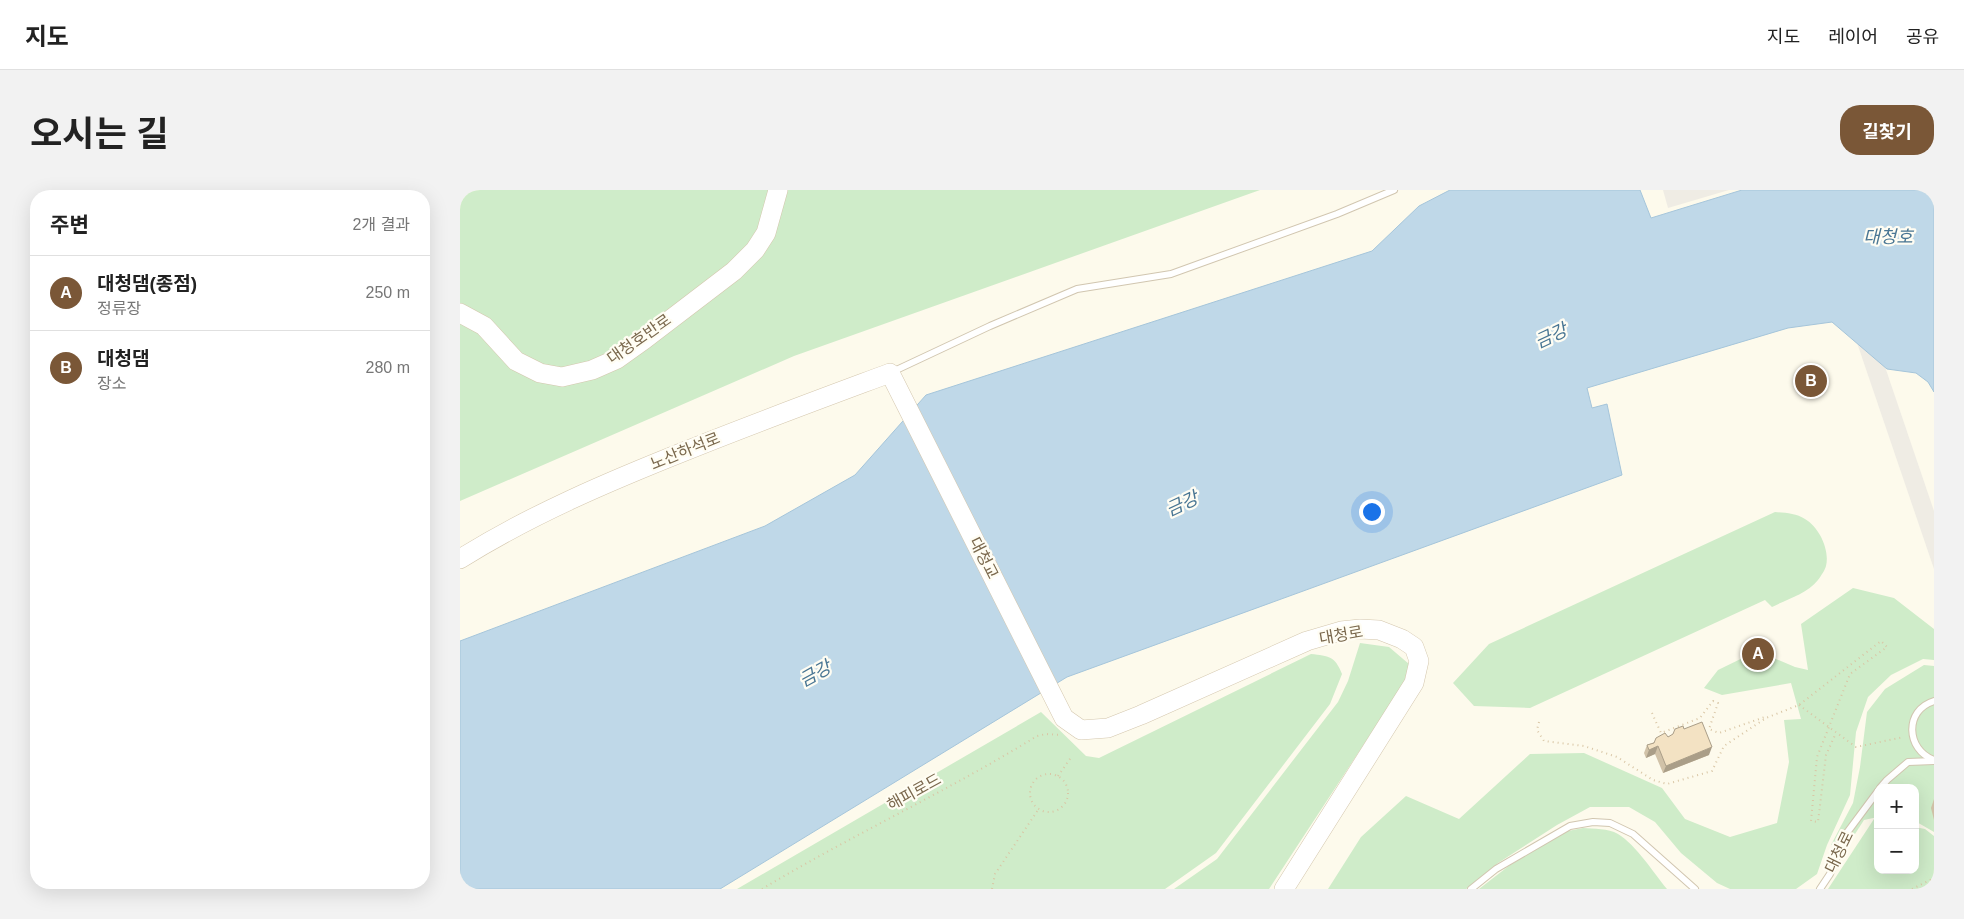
<!DOCTYPE html>
<html lang="ko">
<head>
<meta charset="utf-8">
<style>
	:root { --surface:#fff; --page:#f2f2f2; --text:#222; --muted:#767676; --line:#e0e0e0; --accent:#7a5737 }
	body { margin:0; font-family:Helvetica,"Noto Sans KR",sans-serif; background:var(--page); color:var(--text) }
	.controls { position:absolute; right:15px; bottom:15px; display:grid; overflow:hidden; border-radius:10px; box-shadow:0 5px 20px #0002 }
	.controls button { width:45px; height:45px; display:grid; place-items:center; padding:0; border:0; border-bottom:1px solid var(--line); background:var(--surface); color:var(--text); font:25px sans-serif }
	.you { position:absolute; left:911px; top:321px; width:18px; height:18px; margin:-12px; border:4px solid #fff; border-radius:50%; background:#1a73e8; box-shadow:0 0 0 8px #1a73e833 }
	.badge { display:grid; place-items:center; width:32px; height:32px; border-radius:50%; background:var(--accent); color:#fff; font-size:16px; font-weight:700 }
	.pin { position:absolute; translate:-50% -50%; border:2px solid #fff; box-shadow:0 1px 5px #0006 }
	.list { margin:0; padding:0; list-style:none }
	h2 { display:flex; justify-content:space-between; align-items:center; height:65px; margin:0; padding:0 20px; font-size:21px }
	h2 small { font-size:16px; font-weight:400; color:var(--muted) }
	.list li { display:grid; grid-template-columns:32px 1fr auto; gap:15px; align-items:center; box-sizing:border-box; height:75px; padding:0 20px; border-top:1px solid var(--line) }
	.list b { display:block; font-size:19px; white-space:nowrap }
	.list p { margin:0; font-size:16px; white-space:nowrap; color:var(--muted) }
	.list em { font-size:16px; font-style:normal; color:var(--muted) }
	.map { position:relative; flex:none; width:1474px; height:699px; overflow:hidden; border-radius:20px }
	header { display:flex; align-items:center; gap:30px; box-sizing:border-box; height:70px; padding:0 25px; background:var(--surface); border-bottom:1px solid var(--line) }
	header strong { font-size:24px }
	nav { display:flex; gap:28px; margin-inline-start:auto; font-size:18px }
	.intro { display:flex; align-items:center; justify-content:space-between; box-sizing:border-box; height:120px; padding:0 30px }
	h1 { margin:0; font-size:35px }
	.button { padding:12px 22px; border-radius:20px; background:var(--accent); color:#fff; font-size:18px; font-weight:700 }
	main { display:flex; gap:30px; padding:0 30px }
	aside { flex:1; background:var(--surface); border-radius:20px; box-shadow:0 5px 20px #0002 }
	.map>svg:first-child { display:block }
	.industrial { fill:#efece4 }
	.green { fill:#cfecc9 }
	.water { fill:#bfd8e8; stroke:#a5c5da }
	.lines { fill:none; stroke-linecap:round; stroke-linejoin:round }
	.lane-casing { stroke:#d1c6b0; stroke-width:8 }
	.secondary-casing { stroke:#d4c7ae; stroke-width:20 }
	.path { stroke:#d9c6a5; stroke-width:2; stroke-dasharray:1 4; stroke-linecap:butt }
	.lane { stroke:#fff; stroke-width:6 }
	.secondary { stroke:#fff; stroke-width:19 }
	.wall { fill:#d1c2a8 }
	.shaded-wall { fill:#aa9e88 }
	.building { fill:#f3e2c3; stroke:#aa9e88 }
	.labels { text-anchor:middle; dominant-baseline:central; stroke-width:4.5; stroke-linejoin:round; paint-order:stroke }
	.street-label { font-size:16px; fill:#7a684d; stroke:#fffdf3 }
	.water-label { font-size:18px; font-style:italic; fill:#497694; stroke:#fffdf3 }
</style>
</head>
<body>
<header>
<strong>지도</strong>
<nav><a>지도</a><a>레이어</a><a>공유</a></nav>
</header>
<div class="intro"><h1>오시는 길</h1><a class="button">길찾기</a></div>
<main>
<aside>
<h2>주변<small>2개 결과</small></h2>
<ul class="list">
<li><span class="badge">A</span><div><b>대청댐(종점)</b><p>정류장</p></div><em>250 m</em></li>
<li><span class="badge">B</span><div><b>대청댐</b><p>장소</p></div><em>280 m</em></li>
</ul>
</aside>
<div class="map">
<svg width="1474" height="699" viewBox="0 0 1474 699">
	<rect width="100%" height="100%" fill="#fdfaec"/>
	<!-- industrial -->
	<g class="industrial">
		<polygon points="1203,0 1269,0 1208,18"/>
		<polygon points="1345,0 1365,0 1474,321 1474,379"/>
	</g>
	<!-- green -->
	<g class="green">
		<polygon points="0,0 800,0 334,166 0,311"/>
		<path d="M1315,322C1326,323 1336,323 1345,329C1359,337 1370,360 1366,376C1365,380 1361,386 1358,390C1347,404 1327,409 1312,417L1305,410L1070,518L1014,516L993,493L1029,454Z"/>
		<polygon points="1393,398 1434,408 1474,439 1474,470 1463,469 1431,485 1408,507 1396,542 1390,605 1367,655 1357,684 1336,699 1270,699 1257,693 1221,663 1195,632 1169,617 1130,617 1097,635 1038,673 1006,699 868,699 901,647 946,606 999,629 1070,564 1124,563 1202,598 1225,629 1270,647 1317,633 1329,572 1324,530 1341,529 1331,493 1262,505 1244,498 1258,480 1297,461 1335,477 1348,480 1341,434"/>
		<polygon points="900,453 929,457 949,474 944,493 809,699 714,699 757,669 878,512 888,491"/>
		<path d="M851,464C869,466 875,466 882,484L870,514L756,663L705,699H277L581,522L626,566L639,568Z"/>
		<polygon points="1464,475 1474,476 1474,642 1455,631 1455,598 1418,598 1418,627 1404,630 1386,658 1371,655 1393,613 1400,577 1407,522 1425,499"/>
		<polygon points="1414,629 1418,630 1418,680 1455,680 1455,637 1465,639 1474,646 1474,699 1368,699"/>
		<path d="M1123,638C1134,639 1148,638 1158,644C1176,655 1193,682 1207,699H1019L1050,675L1103,642Z"/>
	</g>
	<!-- water -->
	<polygon class="water" points="990,0 1180,0 1191,28 1282,0 1474,0 1474,202 1468,192 1456,183 1427,179 1372,132 1328,138 1127,198 1132,218 1147,214 1162,285 607,487 260,699 0,699 0,451 305,336 395,285 466,205 912,61 959,16"/>
	<g class="lines">
		<!-- lane casing -->
		<g class="lane-casing">
			<g id="lane">
				<polyline points="432,182 530,136 617,99 711,84 877,24 934,0"/>
				<path d="M1474,511C1444,520 1446,560 1474,570"/>
				<polyline points="1420,598 1427,590 1448,572 1474,571"/>
				<polyline points="1011,699 1036,679 1110,636 1133,632 1150,633 1173,644 1235,699"/>
				<polyline points="1360,699 1370,684 1386,644 1418,601"/>
			</g>
		</g>
		<!-- secondary casing -->
		<g class="secondary-casing">
			<g id="secondary">
				<polyline points="0,123 24,136 56,171 80,183 102,187 132,180 157,169 185,149 274,81 295,60 306,43 318,0"/>
				<path d="M0,369C72,324 150,291 228,260C295,233 363,208 430,183L604,528L621,540L648,538L681,525L847,451L881,441L900,439L919,440L942,449L954,457L959,471L954,493L824,699"/>
			</g>
		</g>
		<!-- path -->
		<g class="path">
			<polyline points="1339,515 1396,557 1444,547"/>
			<polyline points="1192,523 1201,543 1240,528 1253,511 1258,513 1249,539 1259,543 1305,527"/>
			<polyline points="1079,532 1077,540 1084,551 1124,556 1157,567 1193,590 1207,594 1252,581 1264,556 1306,528 1339,515 1421,451 1427,457 1390,484 1357,567 1351,631 1358,632 1366,565 1376,543"/>
			<circle cx="589" cy="603" r="19"/>
			<polyline points="598,586 612,566"/>
			<path d="M302,699C392,645 488,601 577,546L586,544L602,545"/>
			<polyline points="532,699 535,684 578,620"/>
			<polyline points="1452,699 1474,688"/>
		</g>
		<!-- lane -->
		<use href="#lane" class="lane"/>
		<!-- secondary -->
		<use href="#secondary" class="secondary"/>
	</g>
	<!-- wall -->
	<g class="wall">
		<polygon points="1224,539 1249,565 1203,583 1195,564 1186,568 1184,563 1187,555 1208,547"/>
		<polygon points="1474,609 1474,630 1471,618"/>
	</g>
	<!-- shaded-wall -->
	<g class="shaded-wall">
		<polygon points="1198,556 1195,564 1186,568 1189,560"/>
		<polygon points="1252,557 1249,565 1203,583 1206,576"/>
	</g>
	<!-- building -->
	<polygon class="building" points="1242,532 1252,557 1206,576 1198,556 1189,560 1187,555 1194,553 1196,548 1205,543 1208,547 1213,544 1215,539 1223,536 1224,539"/>
	<g class="labels">
		<!-- street labels -->
		<g class="street-label">
			<text transform="translate(179 149) rotate(-35)">대청호반로</text>
			<text transform="translate(225 261) rotate(-22)">노산하석로</text>
			<text transform="translate(524 368) rotate(63)">대청교</text>
			<text transform="translate(881 445) rotate(-10)">대청로</text>
			<text transform="translate(454 602) rotate(-29)">해피로드</text>
			<text transform="translate(1379 662) rotate(-64)">대청로</text>
		</g>
		<!-- water labels -->
		<g class="water-label">
			<text x="1428" y="47">대청호</text>
			<text transform="translate(1091 146) rotate(-25)">금강</text>
			<text transform="translate(722 314) rotate(-25)">금강</text>
			<text transform="translate(355 484) rotate(-29)">금강</text>
		</g>
	</g>
</svg>
<div class="controls">
<button>+</button>
<button>−</button>
</div>
<div class="you"></div>
<div class="pin badge" style="left:1298px;top:464px">A</div>
<div class="pin badge" style="left:1351px;top:191px">B</div>
</div>
</main>
</body>
</html>
